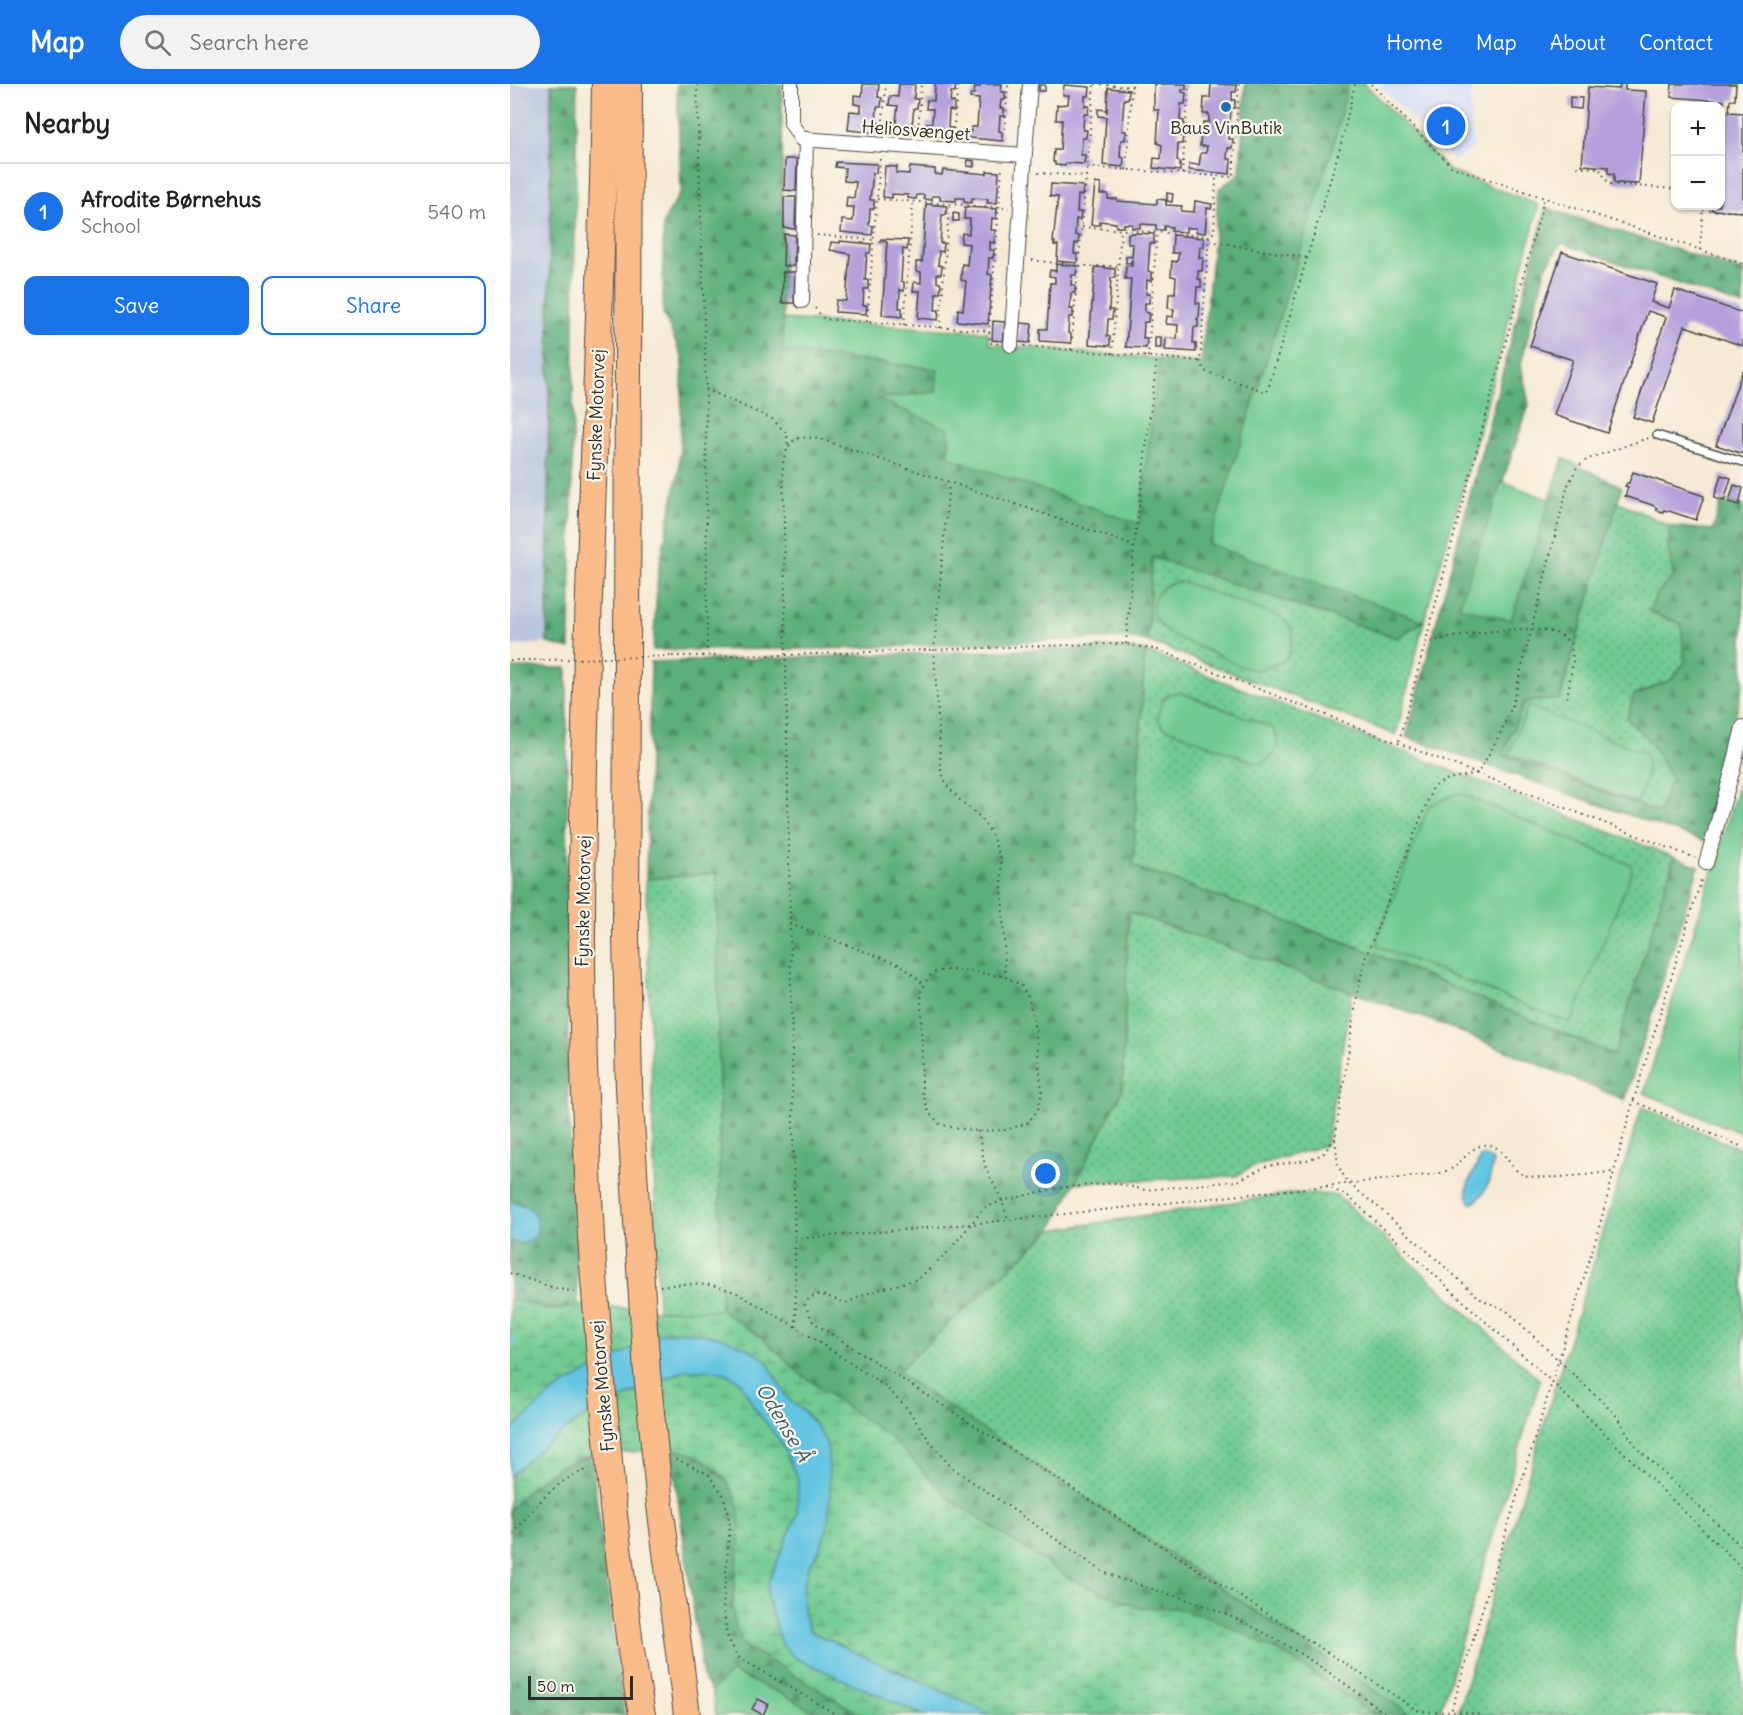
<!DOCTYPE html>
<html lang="en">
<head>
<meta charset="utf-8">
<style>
	:root { --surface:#fff; --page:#f2f2f2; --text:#222; --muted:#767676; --line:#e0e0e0; --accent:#1a73e8 }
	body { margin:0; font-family:Delius,sans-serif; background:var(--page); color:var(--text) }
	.controls { position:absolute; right:18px; top:18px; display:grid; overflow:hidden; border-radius:12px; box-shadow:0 2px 4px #0004 }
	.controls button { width:54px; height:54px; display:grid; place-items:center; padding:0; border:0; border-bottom:2px solid var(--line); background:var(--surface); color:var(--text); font:30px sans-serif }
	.scale { position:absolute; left:18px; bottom:15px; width:105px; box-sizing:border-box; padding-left:6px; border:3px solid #2b2b2b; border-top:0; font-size:16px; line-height:21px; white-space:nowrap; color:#2b2b2b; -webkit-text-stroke:4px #fbf7ec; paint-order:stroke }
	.you { position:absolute; left:536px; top:1090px; width:21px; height:21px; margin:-15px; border:4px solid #fff; border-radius:50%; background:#1a73e8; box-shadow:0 0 0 9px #1a73e833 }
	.badge { display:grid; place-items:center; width:39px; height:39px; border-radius:50%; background:var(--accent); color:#fff; font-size:20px; font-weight:700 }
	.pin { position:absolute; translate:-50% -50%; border:3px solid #fff; box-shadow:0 2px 6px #0006 }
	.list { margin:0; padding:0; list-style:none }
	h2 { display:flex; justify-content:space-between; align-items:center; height:78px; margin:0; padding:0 24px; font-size:26px }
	h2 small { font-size:20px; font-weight:400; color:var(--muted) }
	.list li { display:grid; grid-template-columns:39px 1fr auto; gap:18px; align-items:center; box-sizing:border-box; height:96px; padding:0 24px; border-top:2px solid var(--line) }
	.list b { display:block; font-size:22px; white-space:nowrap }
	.list p { margin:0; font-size:20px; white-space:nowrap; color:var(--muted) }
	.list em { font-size:20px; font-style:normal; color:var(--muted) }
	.actions { display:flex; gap:12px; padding:18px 24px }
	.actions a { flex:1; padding:14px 0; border:2px solid var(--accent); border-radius:12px; text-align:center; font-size:21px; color:var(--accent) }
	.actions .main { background:var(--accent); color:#fff }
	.icon { flex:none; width:33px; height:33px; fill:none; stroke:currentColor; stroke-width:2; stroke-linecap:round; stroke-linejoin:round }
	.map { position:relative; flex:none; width:1233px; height:1631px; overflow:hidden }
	header { display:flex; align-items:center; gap:36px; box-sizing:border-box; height:84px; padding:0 30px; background:var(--accent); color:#fff }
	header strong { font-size:28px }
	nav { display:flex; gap:33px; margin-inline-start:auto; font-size:21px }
	.search { width:420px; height:54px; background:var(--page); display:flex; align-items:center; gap:15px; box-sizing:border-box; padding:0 21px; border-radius:33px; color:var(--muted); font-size:22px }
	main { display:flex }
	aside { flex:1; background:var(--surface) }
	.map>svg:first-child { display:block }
	.built { fill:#d0daf9 }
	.industrial { fill:#bac4de }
	.grass { fill:url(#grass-dots); stroke:#4e7a5e; stroke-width:1.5 }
	.forest { fill:url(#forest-firs); stroke:#446c53; stroke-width:1.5 }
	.wetland { fill:url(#wetland-marsh); stroke:#4e7a5e; stroke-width:1.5 }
	.green { fill:#70ca91; stroke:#4e7a5e; stroke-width:1.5 }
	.water { fill:#64c5e2; stroke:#487886; stroke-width:1.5 }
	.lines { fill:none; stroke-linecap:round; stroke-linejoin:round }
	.stream { stroke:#64c5e2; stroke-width:4.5 }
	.building { fill:#b2a1db }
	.service-casing { stroke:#494844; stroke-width:10 }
	.minor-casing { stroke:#494844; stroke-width:16 }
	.motorway-casing { stroke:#494844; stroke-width:28 }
	.path { stroke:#494844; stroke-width:2; stroke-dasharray:1.5 4.5; stroke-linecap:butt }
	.service { stroke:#fff; stroke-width:7 }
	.minor { stroke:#fff; stroke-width:14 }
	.motorway { stroke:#fabc8b; stroke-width:26 }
	.motorway-bridge-casing { stroke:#494844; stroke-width:28; stroke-linecap:butt }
	.path-bridge { stroke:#494844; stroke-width:2; stroke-dasharray:1.5 4.5; stroke-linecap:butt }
	.motorway-bridge { stroke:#fabc8b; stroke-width:26 }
	.poi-dot { fill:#1f6fb2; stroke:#fbf7ec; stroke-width:2 }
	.labels { text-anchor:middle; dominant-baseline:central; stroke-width:4.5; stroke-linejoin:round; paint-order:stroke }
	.poi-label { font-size:18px; fill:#2b2b2b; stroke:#fbf7ec }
	.street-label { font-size:18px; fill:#2b2b2b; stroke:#fbf7ec }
	.water-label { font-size:20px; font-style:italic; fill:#3c5962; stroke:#fbf7ec }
</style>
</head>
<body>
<header>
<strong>Map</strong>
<div class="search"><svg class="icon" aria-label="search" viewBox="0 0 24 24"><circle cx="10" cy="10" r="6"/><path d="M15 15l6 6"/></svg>Search here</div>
<nav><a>Home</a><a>Map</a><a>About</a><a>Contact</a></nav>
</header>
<main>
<aside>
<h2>Nearby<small></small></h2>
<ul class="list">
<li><span class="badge">1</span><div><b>Afrodite Børnehus</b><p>School</p></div><em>540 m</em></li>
</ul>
<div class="actions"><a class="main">Save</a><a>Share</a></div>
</aside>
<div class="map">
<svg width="1233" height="1631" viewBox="0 0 1233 1631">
	<defs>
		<pattern id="grass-dots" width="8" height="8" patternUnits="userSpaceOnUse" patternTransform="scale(1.5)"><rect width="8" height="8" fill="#70ca91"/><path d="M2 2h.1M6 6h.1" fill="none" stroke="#5ca477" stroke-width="1.8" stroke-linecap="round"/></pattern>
		<pattern id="forest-firs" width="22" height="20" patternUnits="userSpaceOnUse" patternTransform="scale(1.5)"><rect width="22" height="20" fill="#5cae7b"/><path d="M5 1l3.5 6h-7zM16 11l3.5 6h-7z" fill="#4c8e65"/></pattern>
		<pattern id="wetland-marsh" width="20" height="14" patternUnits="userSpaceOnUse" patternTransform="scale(1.5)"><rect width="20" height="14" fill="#70ca91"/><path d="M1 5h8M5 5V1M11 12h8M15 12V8" fill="none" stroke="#5ca477"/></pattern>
	</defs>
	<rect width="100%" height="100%" fill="#fbf7ec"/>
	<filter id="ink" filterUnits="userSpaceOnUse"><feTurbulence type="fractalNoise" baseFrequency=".0167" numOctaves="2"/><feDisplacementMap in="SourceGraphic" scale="12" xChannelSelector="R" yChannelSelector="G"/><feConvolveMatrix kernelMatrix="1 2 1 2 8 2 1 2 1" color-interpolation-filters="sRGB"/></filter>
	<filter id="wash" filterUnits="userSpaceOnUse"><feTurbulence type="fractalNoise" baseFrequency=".008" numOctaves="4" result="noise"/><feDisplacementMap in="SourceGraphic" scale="24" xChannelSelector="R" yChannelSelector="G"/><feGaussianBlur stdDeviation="1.35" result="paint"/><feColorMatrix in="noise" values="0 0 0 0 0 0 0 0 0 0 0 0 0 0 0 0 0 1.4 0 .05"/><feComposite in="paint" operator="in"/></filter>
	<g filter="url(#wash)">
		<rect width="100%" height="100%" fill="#f6ead5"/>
		<!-- built -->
		<polygon class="built" points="868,0 962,0 960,22 963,63 944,77"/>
		<!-- industrial -->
		<polygon class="industrial" points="0,0 41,0 37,559 0,562"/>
		<!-- grass -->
		<g class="grass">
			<polygon points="1107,417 1160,442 1158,464 1164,492 1147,510 1150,533 1171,540 1175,578 1161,596 1124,611 1117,634 1140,657 1161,694 1149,729 994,671 997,659 1015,618 1050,615"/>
			<polygon points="642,473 887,554 914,537 886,651 637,557"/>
			<polygon points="635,567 1164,773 1105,971 848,863 623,782"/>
			<polygon points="207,789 211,1226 148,1226 136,795"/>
			<polygon points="618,828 842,908 816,1061 741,1083 726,1092 565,1099 612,1007"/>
			<polygon points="1132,1023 1233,1066 1233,1631 947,1631 1044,1306"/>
			<polygon points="782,1109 827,1111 1030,1296 929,1631 901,1631 386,1288 541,1146"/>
		</g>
		<!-- forest -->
		<g class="forest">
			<polygon points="41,0 67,0 60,565 37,559"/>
			<polygon points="167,0 272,0 273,267 428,285 426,308 369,315 440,345 629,439 649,275 691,279 709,105 730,89 735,0 838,0 823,63 699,460 914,537 887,554 642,473 637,557 611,554 315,565 143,566 148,488 169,386 173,275 153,229 153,139 171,107"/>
			<polygon points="1036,124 1233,187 1233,222 1051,159 1035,185 1011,280 1019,321 949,523 1001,536 1053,374 1112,403 1049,615 1015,618 997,659 994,671 1149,729 1161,694 1140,657 1117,634 1124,611 1161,596 1175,578 1171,540 1139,527 1147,510 1164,492 1158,464 1160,442 1203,446 1211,418 1233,421 1233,602 1193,757 896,653"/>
			<polygon points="608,563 635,567 623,782 848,863 1104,971 1164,773 1189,782 1115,1016 931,940 619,828 612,1007 541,1146 387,1288 901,1631 864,1631 774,1570 664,1524 629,1524 560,1495 441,1416 383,1356 290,1290 252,1254 211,1226 207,789 136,795 141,578"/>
			<path d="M0,584H57L58,1010L68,1221C39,1229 34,1223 6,1216H0V1157L14,1160L18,1122L0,1117Z"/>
			<polygon points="161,1365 181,1368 199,1378 221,1403 229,1422 231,1445 222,1522 234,1561 351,1631 310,1631 274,1611 221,1588 202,1607 193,1595"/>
			<path d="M81,1372L114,1631H0V1426C22,1397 46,1383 81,1372Z"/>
		</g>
		<!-- wetland -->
		<g class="wetland">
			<polygon points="0,1216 6,1216 38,1226 49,1226 68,1221 148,1226 211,1226 252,1254 290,1290 383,1356 441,1416 560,1495 629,1524 664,1524 701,1534 774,1570 864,1631 481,1631 385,1585 366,1579 300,1547 293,1529 292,1509 298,1483 310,1465 306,1342 294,1328 278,1315 255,1275 210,1253 170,1247 150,1250 11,1337 0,1348"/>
			<path d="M176,1286H205L215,1289L230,1297L244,1323L270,1357L288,1395L287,1431L258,1499L257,1513L271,1559L285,1574L413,1631H351L234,1561C201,1508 259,1435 208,1387C178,1359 156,1365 119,1368C107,1369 94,1369 82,1371C49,1377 20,1400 0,1426V1392L29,1365L78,1330Z"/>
		</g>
		<!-- green -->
		<g class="green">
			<polygon points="838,0 855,0 940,87 1029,121 975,326 914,537 699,460 823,63"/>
			<polygon points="273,235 478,248 480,260 649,275 629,440 439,373 439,345 367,315 426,308 428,285 273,267"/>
			<polygon points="992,397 1040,416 1001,536 949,523"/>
			<path d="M666,498L676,499L770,533C788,546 783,554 778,573C767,580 754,588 740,585C729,583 716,575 706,570C686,562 631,545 645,514C650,505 655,500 666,498Z"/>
			<path d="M669,608L761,643C775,656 765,680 746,679L653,643L648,636C649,621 653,609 669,608Z"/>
			<path d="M1018,622L1135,669C1141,688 1134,701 1127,719L999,670Z"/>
			<polygon points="1231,693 1233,694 1233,1050 1134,1009"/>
			<polygon points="949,709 1121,781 1122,787 1062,936 1057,938 868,862 868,853 919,722"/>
			<polygon points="221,1588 274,1611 310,1631 206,1631 202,1607"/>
		</g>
		<!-- water -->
		<g class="water">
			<path d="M974,1071L983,1077C981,1095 977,1109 962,1120C948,1104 966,1089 970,1073Z"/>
			<path d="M0,1117C24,1123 28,1127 27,1152L14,1160L0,1157Z"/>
			<path d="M170,1247L210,1253L235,1263L255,1275L278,1315L294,1328L306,1342L317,1360L320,1407L318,1441L310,1465L298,1483L292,1509L293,1529L300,1547C359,1577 422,1600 481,1631H413L285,1574L271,1559L257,1513L258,1499L287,1431L288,1395L270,1357L244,1323L230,1297L215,1289L200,1286H176L154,1295L78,1330L29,1365L0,1392V1348L43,1308L74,1290L150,1250Z"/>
		</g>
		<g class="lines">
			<!-- stream -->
			<polyline class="stream" points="0,1257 4,1257"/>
		</g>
		<g id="blocks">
			<!-- building -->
			<g class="building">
				<polygon points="353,0 369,0 368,13 372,14 371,23 367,23 366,39 370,39 370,49 338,46 340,27 351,28 351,21 344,20 344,11 352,12"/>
				<polygon points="389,0 405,0 404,15 408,15 407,24 404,24 402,41 406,42 406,51 378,48 378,38 386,38 388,22 379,21 380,12 388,13"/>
				<polygon points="425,0 446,0 445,8 441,8 440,18 444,18 444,27 439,26 438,44 442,44 441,53 416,51 416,39 422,39 423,25 416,25 417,16 424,17"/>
				<polygon points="470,0 492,0 491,8 495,8 495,16 491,16 490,24 494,24 494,32 490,32 489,47 492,48 492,57 450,53 451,47 461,48 461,43 467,43 469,15 460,14 461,10 464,10 465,3 470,3"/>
				<polygon points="644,0 676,0 676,5 672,5 672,8 676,9 675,20 671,20 670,36 674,37 673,45 669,45 668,52 673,52 672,60 668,60 667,77 670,78 670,87 643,84 644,74 651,75 652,61 647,59 649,26 644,26"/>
				<polygon points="701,0 727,1 726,8 722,8 722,16 725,16 725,24 721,24 720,41 724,41 723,48 719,48 719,55 723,55 722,64 718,64 717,75 721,75 720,90 679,86 679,80 689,81 691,69 696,69 697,62 690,62 691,47 698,47 693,46 693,38 699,38 699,30 693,30 694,14 700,14"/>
				<polygon points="1110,0 1115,0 1115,6 1136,7 1129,100 1104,99 1104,90 1098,89 1098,83 1072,81 1078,3 1109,5"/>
				<polygon points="1162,0 1226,0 1225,16 1220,16 1219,28 1233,29 1233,128 1202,126 1202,122 1210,122 1210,28 1213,28 1214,17 1161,13"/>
				<rect x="529" y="1" width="6" height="6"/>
				<polygon points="554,1 580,3 579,12 575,12 575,22 579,22 578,30 574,30 573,46 577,46 576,54 572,54 571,71 575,71 574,80 556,79 555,82 545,81 545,78 543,78 544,66 550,66 552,36 546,36 547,21 558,20 559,11 553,11"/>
				<polygon points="598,4 619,6 618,15 614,15 612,47 616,47 615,56 611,56 610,73 614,74 613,83 593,81 596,33 588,32 588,25 596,26 597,29"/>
				<polygon points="1060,13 1072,14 1071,25 1060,24"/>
				<polygon points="275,75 287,75 286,107 274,106"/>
				<polygon points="458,76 464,77 464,83 457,82"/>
				<polygon points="326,78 367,80 366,89 363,89 360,116 364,116 364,125 360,125 359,141 363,142 362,151 331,148 332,136 343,137 344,123 336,123 337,113 344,114 346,98 334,97 335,84 325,83"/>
				<polygon points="375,82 387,83 386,89 399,90 400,83 425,85 425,90 432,91 433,86 477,90 477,87 489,88 487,119 477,119 478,115 462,114 461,119 454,118 454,114 446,114 446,117 430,116 430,112 422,112 422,116 414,115 414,111 407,111 406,115 398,114 398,111 382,110 382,114 373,113"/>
				<polygon points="585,99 591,100 590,110 598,110 598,115 607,115 607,117 647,120 647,115 656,116 656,121 672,122 671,127 684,128 685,117 702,120 701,125 697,124 695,149 686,148 686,144 676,144 676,148 661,147 662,143 654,142 654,146 646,146 646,141 630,140 630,144 622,144 622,140 614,140 614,143 606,143 606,139 590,137 590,141 581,141"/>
				<polygon points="541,100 573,102 572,112 568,111 567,128 571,128 570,136 566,135 565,151 569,152 568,160 565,159 564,170 567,170 567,179 547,177 548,161 544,161 545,158 543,158 548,113 540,112"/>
				<polygon points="657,109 663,110 662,118 657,117"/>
				<polygon points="274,113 286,113 285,145 274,144"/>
				<polygon points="416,120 437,122 436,131 432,131 430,159 434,159 433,168 429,167 428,181 432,182 431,190 427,190 427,198 431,200 430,209 426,209 425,226 429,226 428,236 408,234 410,207 403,207 404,198 411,199 411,188 406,187 406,178 412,178"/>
				<polygon points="455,123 487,125 486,135 482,134 481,146 485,146 484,159 480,158 480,166 484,166 483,174 479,174 478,190 482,191 478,240 447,237 448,225 453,226 456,197 451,196 452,180 457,181 459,160 451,159 452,149 459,150 460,135 454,135"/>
				<polygon points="443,129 449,130 449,137 443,137"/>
				<polygon points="624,149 644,150 644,160 640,159 638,187 641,188 641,197 637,196 636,210 640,210 639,219 635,219 635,228 639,229 638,238 634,238 633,255 637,255 636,264 616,263 621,195 615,195 616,182 622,182 622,176 620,179 616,179 616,172 622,173 623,160 618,160 618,150"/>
				<polygon points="274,150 285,151 284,182 273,182"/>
				<polygon points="663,151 694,154 694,163 690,163 689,174 693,174 692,187 688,187 688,195 691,195 691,203 687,203 686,219 690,219 689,233 687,235 688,235 688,243 684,243 683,259 686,259 686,268 655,266 656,254 667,255 668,241 656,240 657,232 663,233 664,225 658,224 659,209 665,209 666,193 661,192 662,177 667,178 669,169 662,169"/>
				<polygon points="371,155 398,156 397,166 393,165 391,197 394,198 394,207 390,206 389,224 392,224 392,233 372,231 377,158 370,158"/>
				<polygon points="330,157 361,160 360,169 357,169 355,196 358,196 358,205 354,205 353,221 357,221 356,230 325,228 326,216 336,217 340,170 320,166 321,158 330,159"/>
				<polygon points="1052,168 1147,200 1141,218 1159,224 1165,206 1233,229 1233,262 1175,242 1142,339 1123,333 1156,233 1138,227 1097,349 1044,331 1063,276 1020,262"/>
				<polygon points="546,180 567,182 566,191 562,191 561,201 565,201 565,209 561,209 560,225 563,225 563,233 559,233 558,249 561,250 561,259 530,257 530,245 537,245 540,199 545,199 545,193 539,192 540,186 546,187"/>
				<polygon points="585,183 605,185 605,194 601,194 599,226 603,226 602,235 598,235 597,252 600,253 600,262 579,260"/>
				<polygon points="273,188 285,188 284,219 272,219"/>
				<polygon points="483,237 495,238 493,257 482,256"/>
				<polygon points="510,239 522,240 520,259 508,258"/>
				<rect x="645" y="253" width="6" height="11"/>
				<polygon points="1233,286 1233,370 1206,361"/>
				<polygon points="1123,388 1194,412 1186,436 1159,427 1154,426 1153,428 1146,426 1147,424 1142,421 1115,412 1118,403 1115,402 1117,399 1119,399"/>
				<polygon points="1211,391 1221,394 1214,417 1204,414"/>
				<polygon points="1224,401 1233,404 1229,421 1219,418"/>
				<polygon points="248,1615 258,1620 253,1631 242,1625"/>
			</g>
		</g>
	</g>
	<g filter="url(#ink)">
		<use href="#blocks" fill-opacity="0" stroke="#494844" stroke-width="1.5"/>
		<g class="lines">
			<!-- service casing -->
			<g class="service-casing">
				<polyline id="service" points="1147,351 1233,378"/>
			</g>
			<!-- minor casing -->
			<g class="minor-casing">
				<g id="minor">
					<polyline points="281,0 281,39 291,55 514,71"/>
					<polyline points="292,217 296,55"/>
					<polyline points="501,261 520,0"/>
					<polyline points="1196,779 1223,685 1233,643"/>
				</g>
			</g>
			<!-- motorway casing -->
			<g class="motorway-casing">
				<g id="motorway">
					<polyline points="119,0 116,851 119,1004 128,1154"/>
					<path d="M81,1154C76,1054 72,953 72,853C72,568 91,284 95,0"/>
					<polyline points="150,1421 177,1631"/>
					<polyline points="103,1422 120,1561 132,1631"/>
				</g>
			</g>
			<!-- path -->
			<g class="path">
				<polyline points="187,0 196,305 197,570"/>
				<polyline points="585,0 622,3"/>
				<polyline points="861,0 942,83 1233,180"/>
				<polyline points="372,48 376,0"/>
				<polyline points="408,51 411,0"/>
				<polyline points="443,51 448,0"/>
				<polyline points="494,57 498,0"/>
				<polyline points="577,83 706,92"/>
				<polyline points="1067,83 1089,84 1099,100 1166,105"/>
				<polyline points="616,86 622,0"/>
				<polyline points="528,89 576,92"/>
				<polyline points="672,90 679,0"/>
				<polyline points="367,115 499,124"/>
				<polyline points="1193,126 1233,128"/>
				<polyline points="572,143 699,152"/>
				<polyline points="307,151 364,156"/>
				<polyline points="700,157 797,174"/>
				<polyline points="1190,166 1193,122"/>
				<polyline points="522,176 569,182 608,182"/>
				<polyline points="305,224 314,235 479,247"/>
				<polyline points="357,238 370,75"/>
				<polyline points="394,241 403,118"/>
				<polyline points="430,244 439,121"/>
				<polyline points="488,260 480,259 479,247 492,84"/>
				<polyline points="514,262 690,277 699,152 704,148 706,92 723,93 729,0"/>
				<polyline points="561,266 584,0"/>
				<polyline points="602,270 611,145"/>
				<polyline points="638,273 647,147"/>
				<polyline points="690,277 694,287 757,308 831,60 845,0"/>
				<polyline points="196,305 262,335 277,350 278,361"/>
				<polyline points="1138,354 1078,375 1067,383 1058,401 1002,622 991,648 968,689 938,695 923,703 855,875 848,906 825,1054 828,1081 837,1098 867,1122 972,1216 996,1226 1105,1330 1127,1364 1233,1464"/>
				<path d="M439,398L424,566L431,686L437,702L451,717L470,733L481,749L491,775L495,887L496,893L511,901L519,915L526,951L532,1008L528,1026L517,1039L496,1046L468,1047L440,1043L430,1040L419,1029L412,1008L411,907C415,899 419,889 429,887C445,883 480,891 496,893"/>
				<path d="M915,559C945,552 1023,537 1050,551C1054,553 1057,557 1061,560L1063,577L1057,614"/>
				<polyline points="616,560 624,462 647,274"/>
				<polyline points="162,572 275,571 587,560 616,560 648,566 1185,774"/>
				<polyline points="0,576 33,576"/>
				<polyline points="889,657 1034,115"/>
				<polyline points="280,840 391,881 415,901"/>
				<polyline points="1123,1017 1233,1063"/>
				<polyline points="468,1047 475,1082 492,1117 498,1135"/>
				<path d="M825,1054L813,1070L797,1076L757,1082L727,1097L635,1106L605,1099L547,1104L492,1117L474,1124L438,1168L408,1195L364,1207L336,1219L310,1210L299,1214L295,1221L303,1238L907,1626C928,1631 947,1624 970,1631"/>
				<polyline points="816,1102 838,1112 1042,1298 1233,1485"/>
				<path d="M285,1155L461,1140L927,1090C933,1088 940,1086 945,1083C953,1076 960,1065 970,1062C991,1055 996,1080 1010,1089C1026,1099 1083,1089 1103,1088"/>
				<polyline points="0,1189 44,1204 66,1208"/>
				<path d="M150,1202L176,1200L202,1201L225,1208L286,1243L375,1302L397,1324L421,1359L441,1383L592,1487C627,1503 665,1510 701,1524C764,1549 823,1589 877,1631"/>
				<path d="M286,1243L273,377C281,351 288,351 313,356L526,427L624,462"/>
				<polyline points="166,1375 198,1390 214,1412 220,1441 213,1522 217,1552 228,1573 327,1631"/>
				<path d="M0,1455C22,1426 44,1395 80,1385"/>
				<polyline points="940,1631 1087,1151 1121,1025 1192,793"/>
			</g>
			<!-- service -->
			<use href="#service" class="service"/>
			<!-- minor -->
			<use href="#minor" class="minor"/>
			<!-- motorway -->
			<use href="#motorway" class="motorway"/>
			<!-- motorway-bridge casing -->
			<g class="motorway-bridge-casing">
				<g id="motorway-bridge">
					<polyline points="81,1154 91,1288 103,1422"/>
					<polyline points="128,1154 137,1288 150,1421"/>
				</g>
			</g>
			<!-- path-bridge -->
			<polyline class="path-bridge" points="33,576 162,572"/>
			<!-- motorway-bridge -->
			<use href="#motorway-bridge" class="motorway-bridge"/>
		</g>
	</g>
	<!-- markers -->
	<circle class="poi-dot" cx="716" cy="23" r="6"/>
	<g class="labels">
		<!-- poi labels -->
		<g class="poi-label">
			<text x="716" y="43">Baus VinButik</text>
		</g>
		<!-- street labels -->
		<g class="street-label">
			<text transform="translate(406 46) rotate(4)">Heliosvænget</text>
			<text transform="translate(86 331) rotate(-88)">Fynske Motorvej</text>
			<text transform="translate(73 817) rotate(-89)">Fynske Motorvej</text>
			<text transform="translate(92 1302) rotate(-95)">Fynske Motorvej</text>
		</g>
		<!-- water labels -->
		<g class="water-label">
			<text transform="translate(274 1338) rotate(59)">Odense Å</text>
		</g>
	</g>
</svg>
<div class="controls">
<button>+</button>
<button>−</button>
</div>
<div class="scale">50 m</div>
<div class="you"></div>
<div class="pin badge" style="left:936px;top:42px">1</div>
</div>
</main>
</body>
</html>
